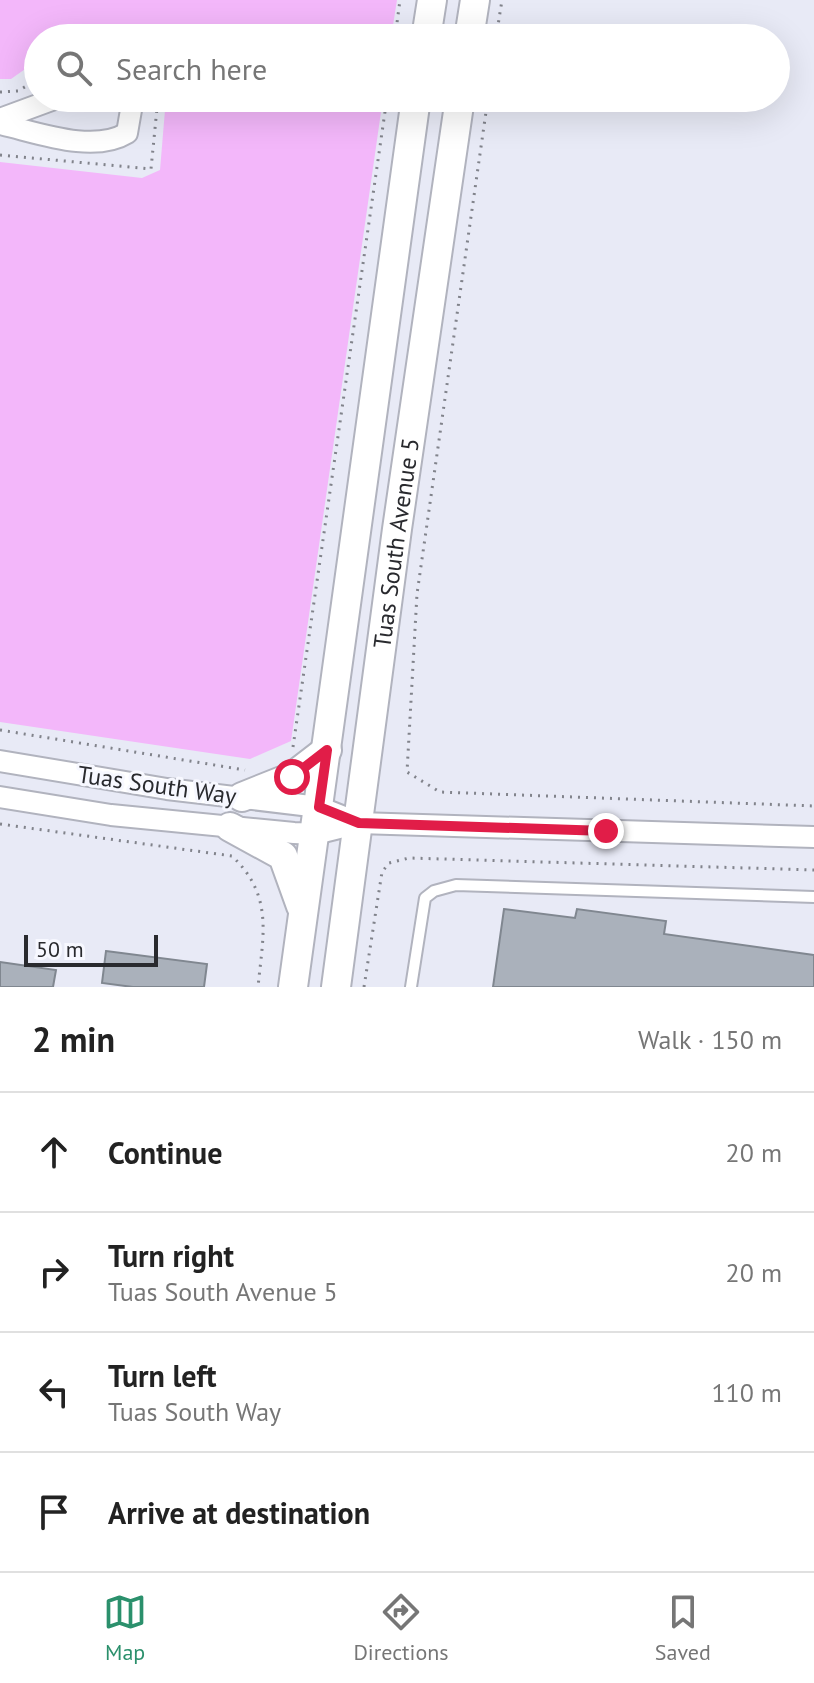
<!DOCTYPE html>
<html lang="en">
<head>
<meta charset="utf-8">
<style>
	:root { --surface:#fff; --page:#f2f2f2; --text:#222; --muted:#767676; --line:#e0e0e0; --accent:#2b906c }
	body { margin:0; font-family:"PT Sans",sans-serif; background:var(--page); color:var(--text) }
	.scale { position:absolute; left:24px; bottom:20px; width:134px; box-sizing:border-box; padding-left:8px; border:4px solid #292a2e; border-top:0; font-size:22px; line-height:28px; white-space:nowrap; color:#292a2e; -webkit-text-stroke:6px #f7f8ff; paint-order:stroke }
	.stop { position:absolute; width:24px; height:24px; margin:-18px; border:6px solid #e11d48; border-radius:50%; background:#fff }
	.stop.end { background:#e11d48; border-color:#fff; box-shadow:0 2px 8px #0008 }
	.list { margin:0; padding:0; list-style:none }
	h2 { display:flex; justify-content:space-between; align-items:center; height:104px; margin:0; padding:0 32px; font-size:34px }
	h2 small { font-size:26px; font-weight:400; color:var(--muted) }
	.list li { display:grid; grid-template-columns:52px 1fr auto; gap:24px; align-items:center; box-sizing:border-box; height:120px; padding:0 32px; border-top:2px solid var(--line) }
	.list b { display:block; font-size:30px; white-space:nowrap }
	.list p { margin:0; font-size:26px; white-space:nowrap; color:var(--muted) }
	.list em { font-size:26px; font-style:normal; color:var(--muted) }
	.icon { flex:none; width:44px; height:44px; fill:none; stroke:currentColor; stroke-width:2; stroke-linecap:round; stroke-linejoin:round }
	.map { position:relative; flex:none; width:814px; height:987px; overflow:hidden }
	.search { position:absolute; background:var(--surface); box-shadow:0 8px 32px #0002; left:24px; right:24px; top:24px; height:88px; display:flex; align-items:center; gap:20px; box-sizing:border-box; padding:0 28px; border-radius:44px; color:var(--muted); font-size:30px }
	.sheet { height:584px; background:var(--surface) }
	nav { display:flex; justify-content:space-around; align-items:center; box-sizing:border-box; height:112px; border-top:2px solid var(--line); background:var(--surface); font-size:22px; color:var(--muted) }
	nav a { display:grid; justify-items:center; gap:4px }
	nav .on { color:var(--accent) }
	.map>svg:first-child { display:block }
	.green { fill:#f3b7fa }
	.building { fill:#aab1bb; stroke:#808790; stroke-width:2 }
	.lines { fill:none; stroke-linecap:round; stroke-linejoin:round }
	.lane-casing { stroke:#b1b3be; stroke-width:14 }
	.street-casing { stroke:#b1b3be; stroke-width:24 }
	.secondary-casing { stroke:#b1b3be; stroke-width:32 }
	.path { stroke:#81838b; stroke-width:3; stroke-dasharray:2 6; stroke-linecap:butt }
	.lane { stroke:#fff; stroke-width:10 }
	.street { stroke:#fff; stroke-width:20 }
	.secondary { stroke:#fff; stroke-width:28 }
	.route { stroke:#e11d48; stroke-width:10 }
	.labels { text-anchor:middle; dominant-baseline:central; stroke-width:6; stroke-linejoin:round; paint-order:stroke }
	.street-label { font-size:24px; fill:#292a2e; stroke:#f7f8ff }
</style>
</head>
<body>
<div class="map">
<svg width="814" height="987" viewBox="0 0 814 987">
	<rect width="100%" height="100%" fill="#e8eaf6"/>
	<!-- green -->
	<g class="green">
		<polygon points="0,0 397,0 391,38 38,38 38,60 11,79 0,79"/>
		<polygon points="166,98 383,98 291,741 250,759 0,722 0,162 142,178 160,170"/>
	</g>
	<!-- building -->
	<g class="building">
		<polygon points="504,909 575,918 577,909 666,921 664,934 814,955 814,987 493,987"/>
		<polygon points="106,951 207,964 204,987 133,987 102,983"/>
		<polygon points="0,962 56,970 53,987 0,987"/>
	</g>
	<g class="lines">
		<!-- lane casing -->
		<g class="lane-casing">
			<polyline id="lane" points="411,987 425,898 434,891 456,885 814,897"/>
		</g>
		<!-- street casing -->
		<g class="street-casing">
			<g id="street">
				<polyline points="0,119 57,98"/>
				<path d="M0,124C36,132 93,154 127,133L131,110L128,98"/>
				<polyline points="0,761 167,789 319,807 359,823"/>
				<polyline points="0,797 111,815 294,833 315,834 359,823 814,837"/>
			</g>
		</g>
		<!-- secondary casing -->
		<g class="secondary-casing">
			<g id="secondary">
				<polyline points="426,38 432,0"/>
				<polyline points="469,38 475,0"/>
				<polyline points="242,797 292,777 327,750"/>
				<polyline points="230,827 283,856 301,906"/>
				<polyline points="293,987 416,98"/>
				<path id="s1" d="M336,987L397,529L460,98"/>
			</g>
		</g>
		<!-- path -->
		<g class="path">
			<polyline points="395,38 400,0"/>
			<polyline points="496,38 502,0"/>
			<polyline points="0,92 18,91 38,79"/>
			<polyline points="488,98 417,594 407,772 440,792 814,806"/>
			<polyline points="0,155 151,169 158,98"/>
			<polyline points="0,730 245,770"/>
			<polyline points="293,747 387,98"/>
			<path d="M0,824L232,856C274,896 263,935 258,987"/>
			<polyline points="364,987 382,872 389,863 409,858 814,870"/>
		</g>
		<!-- lane -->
		<use href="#lane" class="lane"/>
		<!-- street -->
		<use href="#street" class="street"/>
		<!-- secondary -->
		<use href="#secondary" class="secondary"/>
	</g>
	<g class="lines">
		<!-- route -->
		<polyline class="route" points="292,777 327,750 319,807 359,823 606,831"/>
	</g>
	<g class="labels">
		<!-- street labels -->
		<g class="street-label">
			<text stroke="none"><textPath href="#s1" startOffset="448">Tuas South Avenue 5</textPath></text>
			<text transform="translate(157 785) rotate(8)">Tuas South Way</text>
		</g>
	</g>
</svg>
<div class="scale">50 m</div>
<div class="stop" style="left:292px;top:777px"></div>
<div class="stop end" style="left:606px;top:831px"></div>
<div class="search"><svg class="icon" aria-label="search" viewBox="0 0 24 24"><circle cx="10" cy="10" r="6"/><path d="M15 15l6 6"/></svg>Search here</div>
</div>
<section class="sheet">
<h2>2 min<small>Walk · 150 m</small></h2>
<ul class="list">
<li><svg class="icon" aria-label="ahead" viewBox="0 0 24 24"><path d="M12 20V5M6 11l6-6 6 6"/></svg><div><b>Continue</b></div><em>20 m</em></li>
<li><svg class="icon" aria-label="right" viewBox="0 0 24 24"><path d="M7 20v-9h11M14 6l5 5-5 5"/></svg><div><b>Turn right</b><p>Tuas South Avenue 5</p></div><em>20 m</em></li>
<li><svg class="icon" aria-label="left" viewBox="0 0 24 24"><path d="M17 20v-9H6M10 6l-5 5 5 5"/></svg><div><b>Turn left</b><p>Tuas South Way</p></div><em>110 m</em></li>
<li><svg class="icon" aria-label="arrive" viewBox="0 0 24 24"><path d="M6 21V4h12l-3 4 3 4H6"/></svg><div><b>Arrive at destination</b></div></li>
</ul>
</section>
<nav>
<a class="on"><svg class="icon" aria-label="map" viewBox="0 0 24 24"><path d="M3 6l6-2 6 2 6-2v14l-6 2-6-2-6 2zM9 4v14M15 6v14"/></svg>Map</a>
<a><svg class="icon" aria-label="directions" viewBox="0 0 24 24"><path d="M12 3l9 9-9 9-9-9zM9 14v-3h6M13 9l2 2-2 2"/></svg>Directions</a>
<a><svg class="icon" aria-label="saved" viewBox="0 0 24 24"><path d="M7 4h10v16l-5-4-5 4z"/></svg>Saved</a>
</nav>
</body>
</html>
